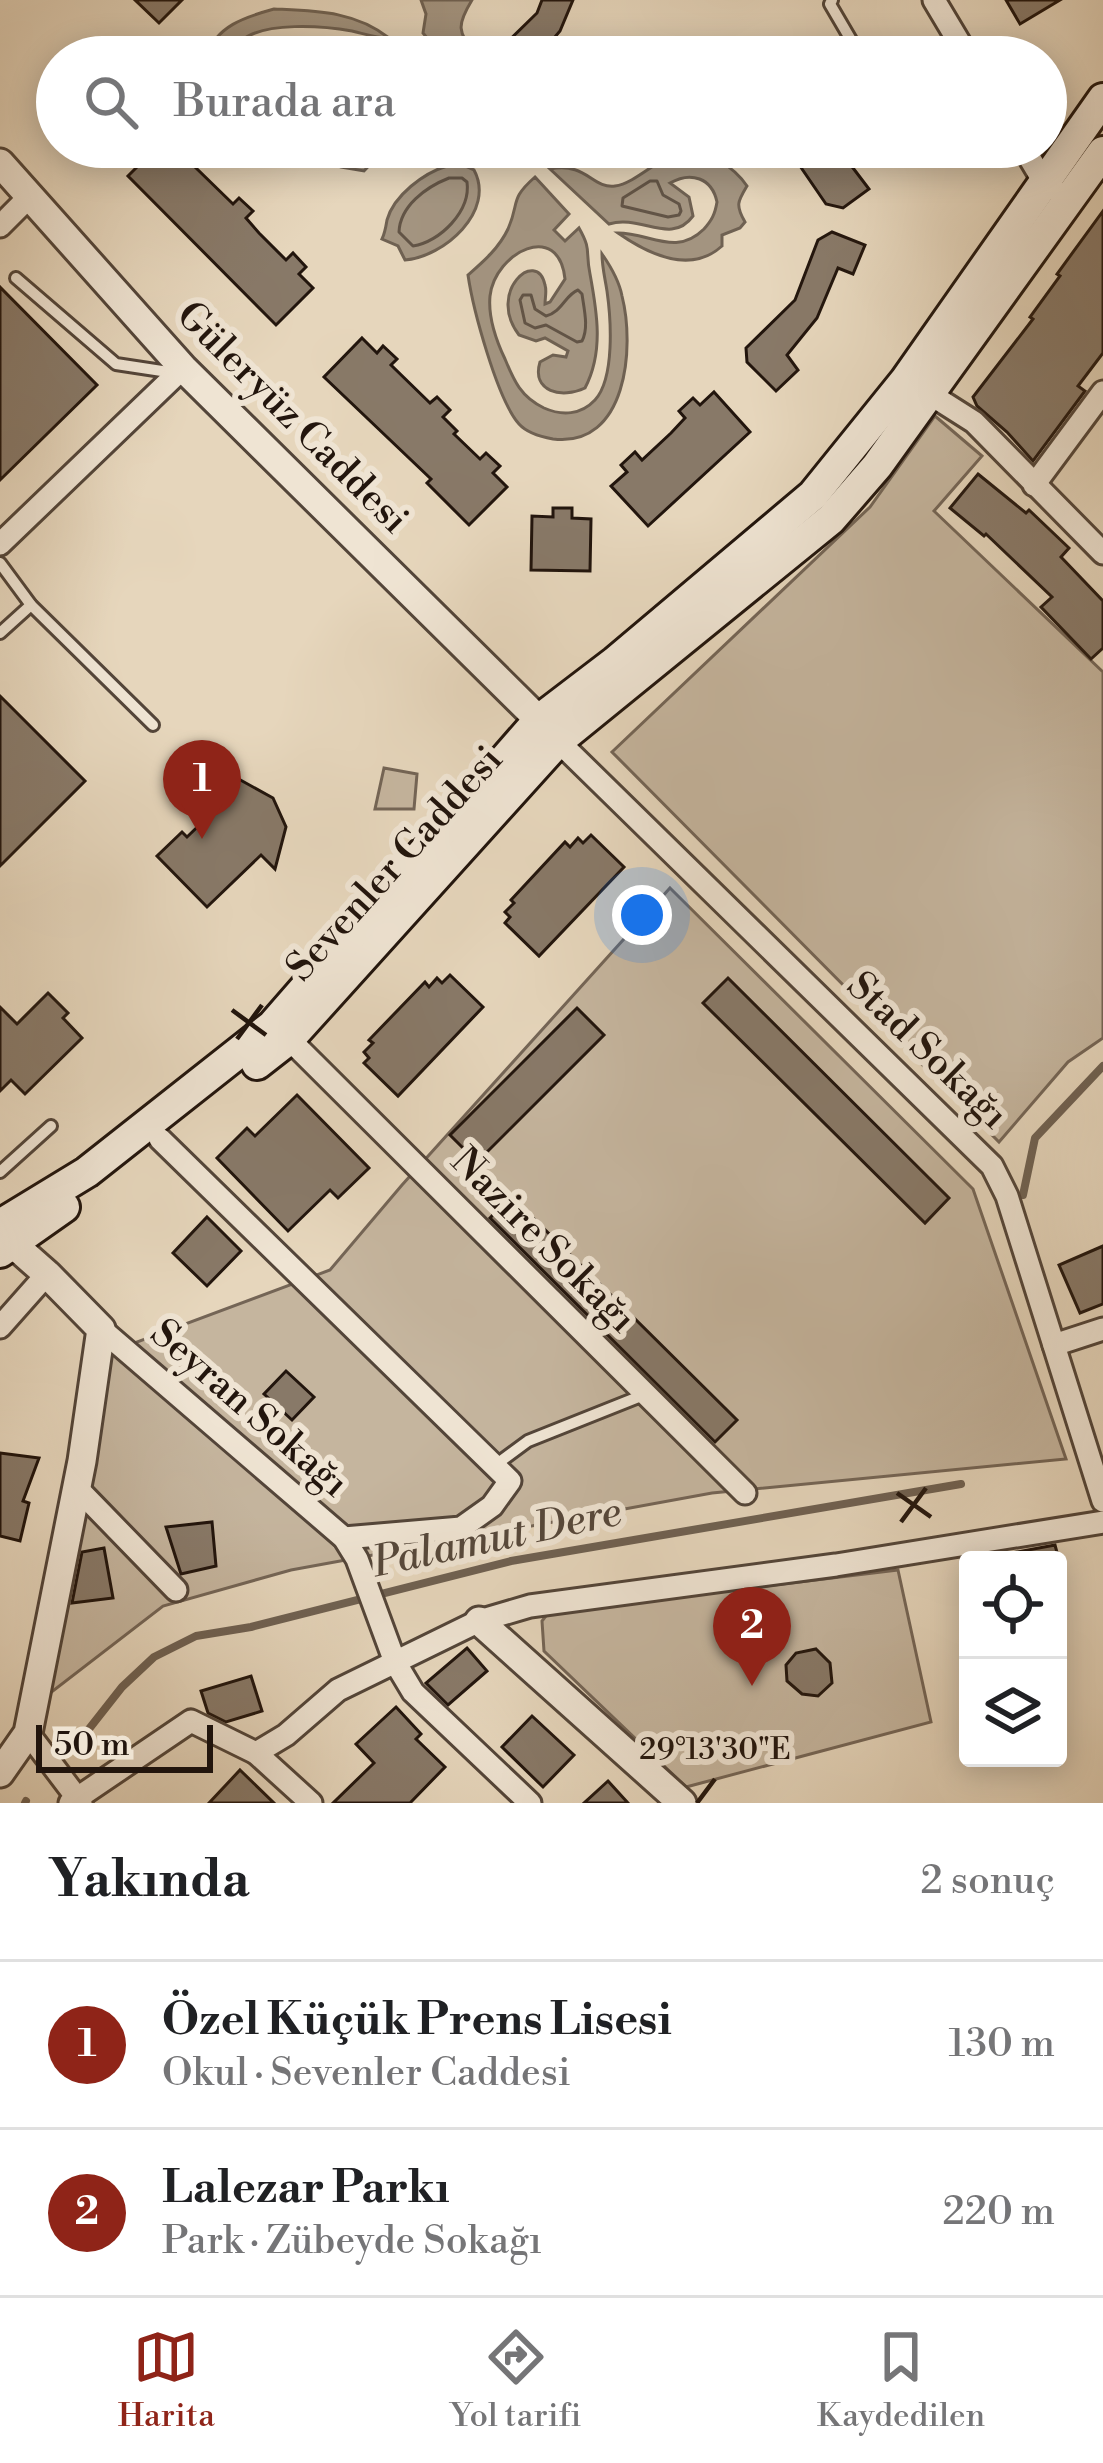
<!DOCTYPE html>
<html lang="tr">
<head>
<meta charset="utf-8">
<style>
	:root { --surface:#fff; --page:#f2f2f2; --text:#202124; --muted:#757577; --line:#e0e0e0; --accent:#8f2418 }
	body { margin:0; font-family:"Libre Bodoni",serif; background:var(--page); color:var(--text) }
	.controls { position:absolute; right:36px; bottom:36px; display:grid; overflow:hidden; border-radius:12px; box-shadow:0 6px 30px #0003 }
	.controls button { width:108px; height:108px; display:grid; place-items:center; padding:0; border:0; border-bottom:3px solid var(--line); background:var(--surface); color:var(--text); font:60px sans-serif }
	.scale { position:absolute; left:36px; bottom:30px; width:177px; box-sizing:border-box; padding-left:12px; border:6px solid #22150d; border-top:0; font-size:33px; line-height:42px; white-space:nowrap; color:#22150d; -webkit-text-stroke:9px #efe4d3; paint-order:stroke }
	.you { position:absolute; left:642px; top:915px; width:42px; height:42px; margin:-30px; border:9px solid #fff; border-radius:50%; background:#1a73e8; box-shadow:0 0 0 18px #1a73e833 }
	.badge { display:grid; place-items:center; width:78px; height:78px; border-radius:50%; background:var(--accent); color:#fff; font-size:39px; font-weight:700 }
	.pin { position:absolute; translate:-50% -99px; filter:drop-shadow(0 3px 6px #0008) }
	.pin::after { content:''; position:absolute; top:63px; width:42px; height:36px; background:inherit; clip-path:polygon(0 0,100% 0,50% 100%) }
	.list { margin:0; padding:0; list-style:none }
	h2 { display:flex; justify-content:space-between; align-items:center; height:156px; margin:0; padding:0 48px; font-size:51px }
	h2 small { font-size:39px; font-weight:400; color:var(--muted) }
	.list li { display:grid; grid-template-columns:78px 1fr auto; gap:36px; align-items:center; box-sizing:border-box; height:168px; padding:0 48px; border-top:3px solid var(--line) }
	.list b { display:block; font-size:45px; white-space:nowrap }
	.list p { margin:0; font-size:39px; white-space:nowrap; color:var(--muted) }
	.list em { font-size:39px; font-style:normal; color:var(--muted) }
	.icon { flex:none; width:66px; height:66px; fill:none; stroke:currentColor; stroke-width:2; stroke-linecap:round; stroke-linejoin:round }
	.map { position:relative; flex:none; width:1103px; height:1803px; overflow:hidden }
	.search { position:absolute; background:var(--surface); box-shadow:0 6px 30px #0003; left:36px; right:36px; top:36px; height:132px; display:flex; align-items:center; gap:30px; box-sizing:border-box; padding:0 42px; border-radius:66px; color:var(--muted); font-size:45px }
	.sheet { height:492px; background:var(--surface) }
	nav { display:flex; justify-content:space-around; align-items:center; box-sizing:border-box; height:168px; border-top:3px solid var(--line); background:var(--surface); font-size:33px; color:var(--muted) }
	nav a { display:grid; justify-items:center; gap:6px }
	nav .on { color:var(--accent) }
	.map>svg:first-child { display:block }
	.green { fill:#c5b59e; stroke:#746556; stroke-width:3 }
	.water { fill:#a39480; stroke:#6f6152; stroke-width:3 }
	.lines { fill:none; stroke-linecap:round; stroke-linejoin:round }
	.shore { stroke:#625446; stroke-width:3 }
	.stream { stroke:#6f6152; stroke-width:8 }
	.building { fill:#887968; stroke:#22150d; stroke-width:3 }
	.service-casing { stroke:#534539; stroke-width:16 }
	.minor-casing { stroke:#534539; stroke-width:27 }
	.tertiary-casing { stroke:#534539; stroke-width:33 }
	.secondary-casing { stroke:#22150d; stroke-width:36 }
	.service { stroke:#efe4d3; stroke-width:10 }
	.minor { stroke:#efe4d3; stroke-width:21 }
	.tertiary { stroke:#efe4d3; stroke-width:27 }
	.secondary { stroke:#efe4d3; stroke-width:30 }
	.ticks { fill:none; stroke:#22150d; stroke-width:4.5 }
	.labels { text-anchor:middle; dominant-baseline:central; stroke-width:12; stroke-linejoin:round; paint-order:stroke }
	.street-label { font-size:39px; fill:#22150d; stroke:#efe4d3 }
	.water-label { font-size:42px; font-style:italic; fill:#56483b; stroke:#efe4d3 }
	.ticks-label { font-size:30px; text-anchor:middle; fill:#22150d; stroke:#efe4d3; stroke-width:12; stroke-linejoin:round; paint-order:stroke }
</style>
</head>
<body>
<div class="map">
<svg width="1103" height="1803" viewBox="0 0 1103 1803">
	<rect width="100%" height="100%" fill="#e6d6bc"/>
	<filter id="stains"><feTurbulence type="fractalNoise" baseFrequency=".00167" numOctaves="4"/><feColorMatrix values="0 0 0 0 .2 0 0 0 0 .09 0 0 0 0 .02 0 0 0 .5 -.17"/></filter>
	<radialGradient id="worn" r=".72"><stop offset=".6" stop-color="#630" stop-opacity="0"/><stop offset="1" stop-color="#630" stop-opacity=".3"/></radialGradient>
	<!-- green -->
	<g class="green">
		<polygon points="935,416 982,456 934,511 1103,672 1103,1038 1068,1062 999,1142 612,752 870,507"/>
		<polygon points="384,768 417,774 414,809 375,809"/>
		<polygon points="670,888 973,1189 1066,1459 712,1493 291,1570 163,1606 49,1694 110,1352 330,1270 402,1185"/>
		<polygon points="898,1570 931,1722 686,1787 544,1651 542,1621 549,1612"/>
	</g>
	<!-- water -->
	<g class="water">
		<path d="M421,0H472C455,28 459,31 476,57H443L423,33L426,14Z"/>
		<path d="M274,9C316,11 355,11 389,38C376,38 365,34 352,31C324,26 264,21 241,41C239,44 232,54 230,57H206C216,26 245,17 274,9Z"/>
		<polygon points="285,40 334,41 379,51 397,51 407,57 250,57 255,50"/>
		<polygon points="284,147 387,147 364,171 341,167"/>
		<path d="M685,149C711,155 732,164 747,186C738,201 735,205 745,222L740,228L722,235V246C690,275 648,254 618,233C650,233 676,257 704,229C712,220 715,214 717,202C712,178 691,171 670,183L689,197L693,216C671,246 641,214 609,224L550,169C587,162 592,189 615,186C635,184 662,155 685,149Z"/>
		<path d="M447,166H465L474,170C496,211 444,257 405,260L398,246L382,239C385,233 386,226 387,220C394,195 424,173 447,166Z"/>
		<path d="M535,177L569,214L554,230L565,241L579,228C592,251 585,250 590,274C597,312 604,352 585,388C562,399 531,392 540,362L553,355L566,357L568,351L545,338L536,341L519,335C486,292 537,247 545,285C547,291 545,297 545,304L550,302L565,279C559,220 495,252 490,296C488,317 496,340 505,359C514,381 521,397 544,408C562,416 581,415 595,400C615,378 611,319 607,291C605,278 602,267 602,254C611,267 619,280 622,296C635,347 627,448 553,439C542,437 527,433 519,424C497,399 473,309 468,275C484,261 499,248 508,229C520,202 509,200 535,177Z"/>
	</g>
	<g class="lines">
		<!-- shore -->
		<g class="shore">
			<path d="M449,178H462L467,182C471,211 440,242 413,246L399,232C400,206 426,187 449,178Z"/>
			<polygon points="650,181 657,181 663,195 679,204 681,211 679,215 668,217 622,206 623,198"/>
			<path d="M578,290L582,294C584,309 589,328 582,341L577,342L546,325L535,328L525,323L520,300L523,295H531L535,309L546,316C562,312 565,295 578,290Z"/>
		</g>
		<!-- stream -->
		<g class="stream">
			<polyline points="1023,1195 1035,1138 1103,1066"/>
			<polyline points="85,1734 122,1687 154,1657 196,1636 251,1627 511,1561 961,1484"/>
			<polyline points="25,1803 26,1801"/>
		</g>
	</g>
	<!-- building -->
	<g class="building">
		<polygon points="135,0 182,0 159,23"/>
		<polygon points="542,0 573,0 560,31 538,57 492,57 537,13"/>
		<polygon points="1006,0 1060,0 1020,24"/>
		<polygon points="157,147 188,147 201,159 194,166 233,204 239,198 253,211 246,218 259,233 286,260 293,253 306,267 299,274 313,288 276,325 128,176"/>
		<polygon points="787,147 866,147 850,164 869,189 843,208 826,204"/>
		<polygon points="1103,211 1103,353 1078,386 1085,391 1033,461 1007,432 977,406 973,397 1033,319 1030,317 1060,276 1057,274"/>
		<polygon points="832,232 865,245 853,274 838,268 817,318 787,355 798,370 776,391 747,362 746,348 795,300 818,240"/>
		<polygon points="0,287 97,385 0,480"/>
		<polygon points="362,338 377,353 383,346 397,359 391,365 430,403 437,397 450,410 443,417 457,431 454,434 480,459 486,453 500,466 493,473 507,487 469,525 427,483 431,479 324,377"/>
		<polygon points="714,392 750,432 648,526 611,486 627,472 621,465 635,452 642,460 671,433 685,418 679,411 693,398 700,405"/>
		<polygon points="978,474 1026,513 1029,510 1069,548 1061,557 1103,601 1103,648 1091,659 1041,607 1052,597 986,534 984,536 950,508"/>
		<polygon points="553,508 572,508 572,518 591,519 590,571 531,570 532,516 553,517"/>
		<polygon points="0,696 85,781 0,866"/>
		<polygon points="235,777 273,798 286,827 275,869 261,855 207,907 157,856 182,832 187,837 219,806 205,797"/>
		<polygon points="591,835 624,867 539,956 505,923 510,917 505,912 514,903 511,900 565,842 570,847 578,838 583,843"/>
		<polygon points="450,975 483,1007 398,1096 364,1063 369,1058 364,1052 373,1043 369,1040 425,982 429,987 437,978 442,983"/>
		<polygon points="728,978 949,1198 925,1223 703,1003"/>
		<polygon points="48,993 68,1013 63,1018 82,1038 25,1094 11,1080 0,1091 0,1007 17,1024"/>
		<polygon points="577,1008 604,1035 477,1162 450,1135"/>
		<polygon points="297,1095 369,1168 338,1198 330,1190 288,1231 217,1158 247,1128 255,1136"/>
		<polygon points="511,1196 737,1420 715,1442 490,1218"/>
		<polygon points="207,1217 241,1251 207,1286 173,1253"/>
		<polygon points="1103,1246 1103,1304 1080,1313 1059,1265"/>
		<polygon points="286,1371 314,1397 292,1420 264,1394"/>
		<polygon points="0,1453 39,1458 23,1501 29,1503 20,1541 0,1536"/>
		<polygon points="212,1522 216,1566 181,1574 166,1527"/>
		<polygon points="1055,1545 1059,1560 1002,1560 1001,1555"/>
		<polygon points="104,1548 113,1598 72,1603 82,1552"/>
		<polygon points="467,1648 487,1671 448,1705 426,1683"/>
		<polygon points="816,1649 830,1663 832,1683 818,1696 802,1694 787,1681 786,1665 796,1653"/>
		<polygon points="251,1676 262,1711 226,1722 208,1713 201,1691"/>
		<polygon points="396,1707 421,1734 416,1739 445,1767 410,1803 333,1803 374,1763 356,1744"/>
		<polygon points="532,1716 574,1755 543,1787 502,1747"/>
		<polygon points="240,1770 274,1803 209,1803"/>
		<polygon points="608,1781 628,1803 584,1803"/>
	</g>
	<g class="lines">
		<!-- service casing -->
		<g class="service-casing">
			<g id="service">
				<polyline points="832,0 830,4 861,57"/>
				<polyline points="16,278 116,364 175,373"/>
				<polyline points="0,563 31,605 153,725"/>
				<polyline points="0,633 31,605"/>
				<polyline points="0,1172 51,1126"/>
				<polyline points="494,1466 528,1441 646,1394"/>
			</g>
		</g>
		<!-- minor casing -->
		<g class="minor-casing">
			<g id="minor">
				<polyline points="934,0 968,57"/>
				<polyline points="1023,147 1044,182 1054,189"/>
				<polyline points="0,226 30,196"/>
				<polyline points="922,389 974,422 1103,553"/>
				<polyline points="1034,485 1103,392"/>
				<polyline points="0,544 183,368"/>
				<polyline points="558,741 992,1166 1007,1196 1103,1501"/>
				<polyline points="289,1039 745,1493"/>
				<polyline points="160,1139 510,1481 492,1506 461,1528 344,1538"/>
				<polyline points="0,1327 47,1274"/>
				<polyline points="101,1329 344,1538 357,1559 395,1662 413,1692 530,1803"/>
				<polyline points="1054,1345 1103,1329"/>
				<polyline points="77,1488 176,1590"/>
				<polyline points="28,1733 81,1803"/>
				<polyline points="256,1753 311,1803"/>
				<polyline points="70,1803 191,1721 256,1753 286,1735 338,1690 479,1621 530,1606 836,1565 1103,1522"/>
			</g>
		</g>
		<!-- tertiary casing -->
		<g class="tertiary-casing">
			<g id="tertiary">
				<polyline points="0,163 183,368 539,720"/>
				<polyline points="479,1621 682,1803"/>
				<polyline points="0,1773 28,1733 82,1461 101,1329 47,1274 13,1244"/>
			</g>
		</g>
		<!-- secondary casing -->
		<g class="secondary-casing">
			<g id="secondary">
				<polyline points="257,1064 289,1039 558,741 831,519 877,466 1103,152"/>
				<polyline points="0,1225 87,1172 272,1026 539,720 615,662 813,495 905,381 1103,99"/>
				<polyline points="0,1252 64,1207"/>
			</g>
		</g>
		<!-- service -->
		<use href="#service" class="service"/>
		<!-- minor -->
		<use href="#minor" class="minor"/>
		<!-- tertiary -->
		<use href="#tertiary" class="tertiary"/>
		<!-- secondary -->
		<use href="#secondary" class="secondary"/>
	</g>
	<!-- ticks -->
	<path class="ticks" d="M232,1010L266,1035M237,1039L262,1005M897,1493L931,1517M901,1522L926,1488M697,1803L715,1779"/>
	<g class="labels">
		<!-- street labels -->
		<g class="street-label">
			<text transform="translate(292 418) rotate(45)">Güleryüz Caddesi</text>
			<text transform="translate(395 864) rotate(-48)">Sevenler Caddesi</text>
			<text transform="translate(927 1051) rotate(44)">Stad Sokağı</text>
			<text transform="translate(543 1241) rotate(45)">Nazire Sokağı</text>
			<text transform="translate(249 1409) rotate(41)">Seyran Sokağı</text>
		</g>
		<!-- water labels -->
		<g class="water-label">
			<text transform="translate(497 1538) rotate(-12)">Palamut Dere</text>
		</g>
	</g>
	<g class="ticks-label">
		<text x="715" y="1759">29°13'30"E</text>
	</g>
	<rect width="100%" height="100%" filter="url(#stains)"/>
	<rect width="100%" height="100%" fill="url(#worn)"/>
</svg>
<div class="controls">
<button><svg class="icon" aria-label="locate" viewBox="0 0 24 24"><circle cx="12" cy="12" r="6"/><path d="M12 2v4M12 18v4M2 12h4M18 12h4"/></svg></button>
<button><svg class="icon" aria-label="layers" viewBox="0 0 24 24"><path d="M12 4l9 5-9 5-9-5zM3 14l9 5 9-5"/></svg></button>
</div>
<div class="scale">50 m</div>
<div class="you"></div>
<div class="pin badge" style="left:202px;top:839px">1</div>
<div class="pin badge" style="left:752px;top:1686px">2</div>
<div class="search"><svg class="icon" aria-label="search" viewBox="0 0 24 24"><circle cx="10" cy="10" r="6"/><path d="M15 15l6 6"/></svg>Burada ara</div>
</div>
<section class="sheet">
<h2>Yakında<small>2 sonuç</small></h2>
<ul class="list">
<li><span class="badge">1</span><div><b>Özel Küçük Prens Lisesi</b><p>Okul · Sevenler Caddesi</p></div><em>130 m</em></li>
<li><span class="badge">2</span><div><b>Lalezar Parkı</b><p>Park · Zübeyde Sokağı</p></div><em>220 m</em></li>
</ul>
</section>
<nav>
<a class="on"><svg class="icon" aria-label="map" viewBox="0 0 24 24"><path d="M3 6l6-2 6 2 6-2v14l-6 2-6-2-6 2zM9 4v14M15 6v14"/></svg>Harita</a>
<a><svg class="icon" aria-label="directions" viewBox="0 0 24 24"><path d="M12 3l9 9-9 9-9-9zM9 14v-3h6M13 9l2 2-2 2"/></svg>Yol tarifi</a>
<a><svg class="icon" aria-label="saved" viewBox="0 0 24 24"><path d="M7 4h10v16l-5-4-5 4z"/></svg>Kaydedilen</a>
</nav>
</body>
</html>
